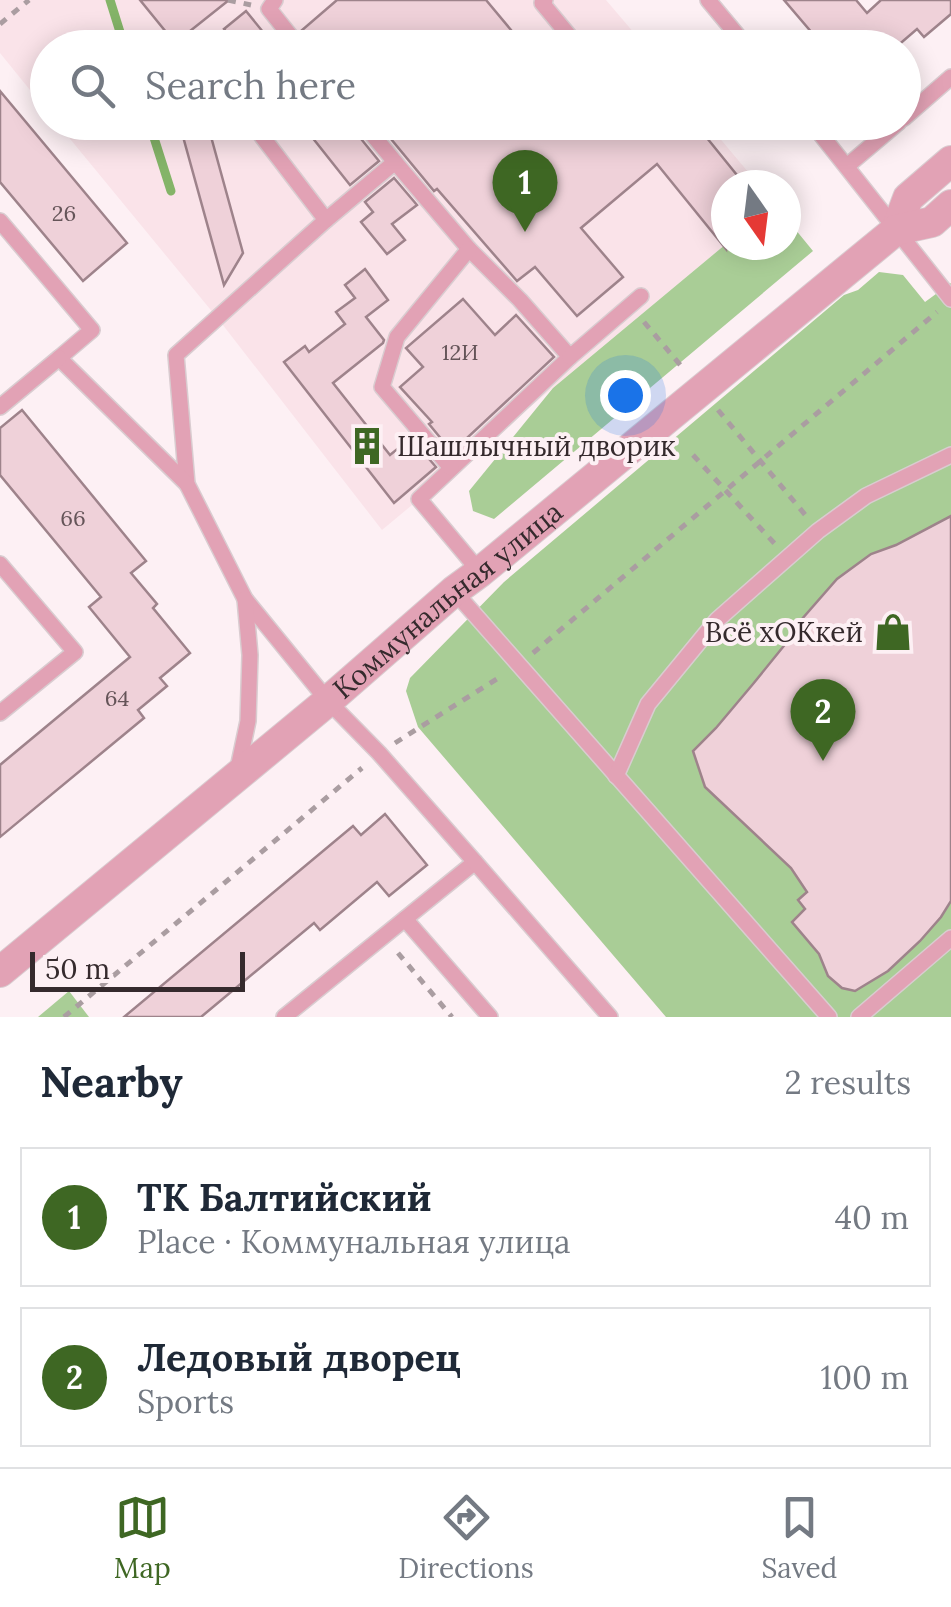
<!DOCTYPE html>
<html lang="en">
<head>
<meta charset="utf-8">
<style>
	:root { --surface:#fff; --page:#f6f6f7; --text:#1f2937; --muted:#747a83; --line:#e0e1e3; --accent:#3e6723 }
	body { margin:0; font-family:Lora,serif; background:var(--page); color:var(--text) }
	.compass { position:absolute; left:711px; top:170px; width:90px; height:90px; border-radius:50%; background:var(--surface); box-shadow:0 5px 25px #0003; rotate:166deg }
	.scale { position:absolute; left:30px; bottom:25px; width:215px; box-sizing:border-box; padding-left:10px; border:5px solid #352a2d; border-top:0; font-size:28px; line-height:35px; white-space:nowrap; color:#352a2d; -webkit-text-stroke:8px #fdf0f4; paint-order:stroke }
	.you { position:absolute; left:625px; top:395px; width:35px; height:35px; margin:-25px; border:8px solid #fff; border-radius:50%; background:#1a73e8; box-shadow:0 0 0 15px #1a73e833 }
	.badge { display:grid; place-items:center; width:65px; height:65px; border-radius:50%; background:var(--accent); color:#fff; font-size:32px; font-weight:700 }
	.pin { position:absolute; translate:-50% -82px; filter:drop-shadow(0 2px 5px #0008) }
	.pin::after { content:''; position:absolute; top:52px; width:35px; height:30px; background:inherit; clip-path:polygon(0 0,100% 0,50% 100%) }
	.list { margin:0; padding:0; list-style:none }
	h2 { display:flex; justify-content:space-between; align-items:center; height:130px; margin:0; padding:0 40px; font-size:42px }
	h2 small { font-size:32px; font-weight:400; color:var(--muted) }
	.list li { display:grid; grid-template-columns:65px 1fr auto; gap:30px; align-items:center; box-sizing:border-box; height:140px; margin:0 20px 20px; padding:0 20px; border:2px solid var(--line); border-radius:0px }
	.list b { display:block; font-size:38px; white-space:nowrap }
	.list p { margin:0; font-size:32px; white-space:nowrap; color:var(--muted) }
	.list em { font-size:32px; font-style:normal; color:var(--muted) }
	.icon { flex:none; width:55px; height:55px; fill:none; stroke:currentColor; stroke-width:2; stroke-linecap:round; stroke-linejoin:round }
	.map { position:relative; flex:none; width:951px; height:1017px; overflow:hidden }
	.search { position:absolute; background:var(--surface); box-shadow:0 5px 25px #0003; left:30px; right:30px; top:30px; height:110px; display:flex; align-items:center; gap:25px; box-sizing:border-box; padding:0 35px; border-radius:55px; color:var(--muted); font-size:38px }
	.sheet { height:450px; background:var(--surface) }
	nav { display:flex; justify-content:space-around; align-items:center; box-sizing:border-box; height:140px; border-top:2px solid var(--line); background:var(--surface); font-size:28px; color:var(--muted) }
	nav a { display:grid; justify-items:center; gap:5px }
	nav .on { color:var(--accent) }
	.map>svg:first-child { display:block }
	.built { fill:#fae3e9 }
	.green { fill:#a9cd96 }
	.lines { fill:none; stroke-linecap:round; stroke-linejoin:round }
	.stream { stroke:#84b468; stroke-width:9 }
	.building { fill:#efd1d9; stroke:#9e838b; stroke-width:2.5 }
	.service-casing { stroke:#d9ccd0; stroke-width:18 }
	.minor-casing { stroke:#d9ccd0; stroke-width:32 }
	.path { stroke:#aa9da1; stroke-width:5; stroke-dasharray:8 8; stroke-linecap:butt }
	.service { stroke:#e2a2b5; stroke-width:15 }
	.minor { stroke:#e2a2b5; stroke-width:30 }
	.labels { text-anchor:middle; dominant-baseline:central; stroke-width:8; stroke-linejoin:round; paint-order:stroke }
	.number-label { font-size:22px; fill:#645458 }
	.poi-label { font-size:28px; fill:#352a2d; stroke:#fdf0f4; text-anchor:start }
	.street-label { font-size:28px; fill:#352a2d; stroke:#fdf0f4 }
</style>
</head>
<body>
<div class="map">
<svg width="951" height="1017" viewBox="0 0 951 1017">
	<rect width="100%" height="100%" fill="#fdf0f4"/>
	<!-- built -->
	<g class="built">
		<polygon points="0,0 606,0 646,47 48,48 47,111 0,53"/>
		<polygon points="57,123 707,123 759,185 726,185 726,244 382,530 219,320"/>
	</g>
	<!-- green -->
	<g class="green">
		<polygon points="786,218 813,251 494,519 473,511 469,491 553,388 726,244 786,245"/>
		<polygon points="879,272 903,275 925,302 951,283 951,1017 666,1017 418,727 406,691 410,678 504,582 844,295 858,290"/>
		<polygon points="69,991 89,1017 38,1017"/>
	</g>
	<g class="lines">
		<!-- stream -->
		<g class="stream">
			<polyline points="110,0 125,48"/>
			<polyline points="149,122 171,191"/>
		</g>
	</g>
	<!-- building -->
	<g class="building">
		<polygon points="140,0 229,0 175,43"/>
		<polygon points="337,0 486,0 526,48 311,48 301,31"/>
		<polygon points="784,0 856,0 867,13 881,0 951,0 951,14 924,37 917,29 895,48 825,48"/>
		<polygon points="246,11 276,48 239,48 224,29"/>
		<polygon points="0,91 127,243 83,281 0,182"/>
		<polygon points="179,122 207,122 243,253 224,285"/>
		<polygon points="300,122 351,122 353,129 379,161 350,185"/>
		<polygon points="377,122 694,122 745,185 726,185 726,249 657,164 581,228 623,277 577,316 535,267 517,281 437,189 434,191"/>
		<polygon points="394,178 417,205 392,224 405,240 387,254 361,222 373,212 365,202"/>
		<polygon points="365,269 388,300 366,317 384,340 383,343 333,383 390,455 411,438 436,467 394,503 284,362 305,346 309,352 345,324 336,312 355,298 345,285"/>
		<polygon points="463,299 495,335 516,315 554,357 452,452 429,424 432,422 400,387 423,367 406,348"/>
		<polygon points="22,410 146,561 131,573 157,604 153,608 190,653 160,678 167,686 138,710 144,718 0,837 0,765 130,657 89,607 101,597 0,475 0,428"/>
		<polygon points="951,516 951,901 941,917 920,941 888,971 855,991 842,988 828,976 819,954 792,922 805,909 798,900 807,892 791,868 705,787 693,751 716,728 753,684 787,642 802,619 837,579 871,554 896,545"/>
		<polygon points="385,814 427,865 389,896 377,882 320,930 314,923 201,1017 124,1017 353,826 361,835"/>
	</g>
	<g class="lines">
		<!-- service casing -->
		<g class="service-casing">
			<g id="service">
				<polyline points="275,0 269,9 300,48"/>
				<polyline points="545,0 542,3 576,44"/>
				<polyline points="708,0 748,48"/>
				<polyline points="904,118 951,77"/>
				<polyline points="251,122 326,220 176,355 187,484 245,599 328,701 379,753 475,862 284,1017"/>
				<polyline points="811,122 951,299"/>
				<polyline points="395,162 469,249 520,300 570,357 419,499 480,572"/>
				<polyline points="847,166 899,122"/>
				<polyline points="326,220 395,162 362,122"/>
				<polyline points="0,221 92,330 59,358 187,484"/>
				<polyline points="570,357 641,296"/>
				<polyline points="0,407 59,358"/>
				<polyline points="451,468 382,387 397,337 469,249"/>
				<polyline points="0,564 75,652 0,713"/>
				<polyline points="454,591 829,1017"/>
				<polyline points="237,773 248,721 250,655 245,599"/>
				<polyline points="616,776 648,704 717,620 818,531 866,496 951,455"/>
				<polyline points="475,862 610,1017"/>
				<polyline points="405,919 490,1017"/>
				<polyline points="859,1017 951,938"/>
			</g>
		</g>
		<!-- minor casing -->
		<g class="minor-casing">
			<g id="minor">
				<polyline points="896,230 908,198 951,161"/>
				<path id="s1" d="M0,972L328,701L454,591L480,572L896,230L932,222L951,205"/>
			</g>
		</g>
		<!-- path -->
		<g class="path">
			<polyline points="228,0 251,5"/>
			<polyline points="0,24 29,0"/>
			<polyline points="644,322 682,367"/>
			<polyline points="718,410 807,517"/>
			<polyline points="693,455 775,544"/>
			<polyline points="533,653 937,312"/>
			<polyline points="395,743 500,677"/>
			<polyline points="398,953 452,1017"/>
			<polyline points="64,1017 362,768"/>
		</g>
		<!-- service -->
		<use href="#service" class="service"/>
		<!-- minor -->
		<use href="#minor" class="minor"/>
	</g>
	<!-- icons -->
	<defs>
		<g id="building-bare" transform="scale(3)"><path d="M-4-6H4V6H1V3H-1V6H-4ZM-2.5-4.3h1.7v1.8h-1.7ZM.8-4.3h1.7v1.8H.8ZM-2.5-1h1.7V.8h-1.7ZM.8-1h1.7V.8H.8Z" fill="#3e6723" stroke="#fdf0f4" stroke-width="2.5" paint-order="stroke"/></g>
		<g id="shop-bare" transform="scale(3)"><path d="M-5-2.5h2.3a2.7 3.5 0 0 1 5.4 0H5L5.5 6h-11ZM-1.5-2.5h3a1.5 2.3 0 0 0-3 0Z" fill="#3e6723" stroke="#fdf0f4" stroke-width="2.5" paint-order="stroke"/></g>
	</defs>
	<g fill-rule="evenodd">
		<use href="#building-bare" x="367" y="446"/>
		<use href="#shop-bare" x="893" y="632"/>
	</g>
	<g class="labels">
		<!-- number labels -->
		<g class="number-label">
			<text x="64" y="213">26</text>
			<text x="460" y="352">12И</text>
			<text x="73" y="518">66</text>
			<text x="117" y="698">64</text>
		</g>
		<!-- poi labels -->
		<g class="poi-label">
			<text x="397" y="446">Шашлычный дворик</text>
			<text x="863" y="632" text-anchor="end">Всё хОКкей</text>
		</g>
		<!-- street labels -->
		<g class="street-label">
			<text stroke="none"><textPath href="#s1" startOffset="582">Коммунальная улица</textPath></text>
		</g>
	</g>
</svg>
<svg class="compass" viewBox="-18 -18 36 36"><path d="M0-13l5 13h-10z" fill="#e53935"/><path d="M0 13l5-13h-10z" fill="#747a83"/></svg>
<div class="scale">50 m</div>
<div class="you"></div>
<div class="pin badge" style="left:525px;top:232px">1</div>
<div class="pin badge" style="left:823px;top:761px">2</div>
<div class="search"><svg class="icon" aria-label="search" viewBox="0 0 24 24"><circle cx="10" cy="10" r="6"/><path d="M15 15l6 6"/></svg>Search here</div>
</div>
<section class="sheet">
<h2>Nearby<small>2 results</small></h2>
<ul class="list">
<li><span class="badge">1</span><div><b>ТК Балтийский</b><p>Place · Коммунальная улица</p></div><em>40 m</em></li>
<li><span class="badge">2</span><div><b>Ледовый дворец</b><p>Sports</p></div><em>100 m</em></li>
</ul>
</section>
<nav>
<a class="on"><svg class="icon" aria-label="map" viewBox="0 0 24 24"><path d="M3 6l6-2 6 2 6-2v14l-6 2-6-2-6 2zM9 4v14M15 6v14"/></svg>Map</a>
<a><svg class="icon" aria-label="directions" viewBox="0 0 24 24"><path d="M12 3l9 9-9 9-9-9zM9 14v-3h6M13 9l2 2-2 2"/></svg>Directions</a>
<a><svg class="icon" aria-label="saved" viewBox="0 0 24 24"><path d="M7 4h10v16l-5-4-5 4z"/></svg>Saved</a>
</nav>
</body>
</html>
